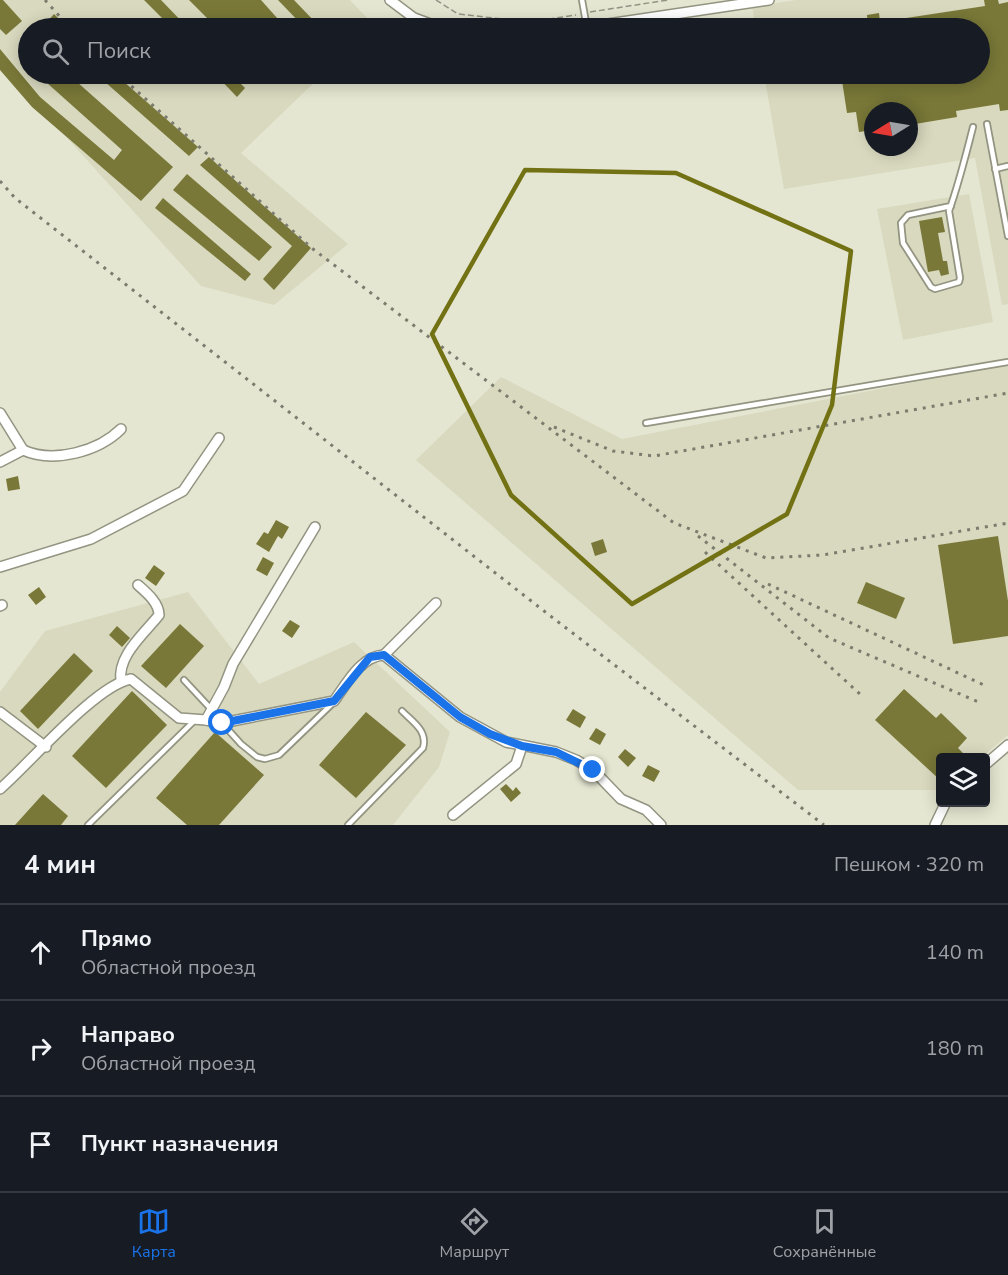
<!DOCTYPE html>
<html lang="ru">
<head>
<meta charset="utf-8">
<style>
	:root { --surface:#171b24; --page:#242831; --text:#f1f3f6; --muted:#9ea1a6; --line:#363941; --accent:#1a73e8 }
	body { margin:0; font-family:"Nunito Sans",sans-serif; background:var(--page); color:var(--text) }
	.controls { position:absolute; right:18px; bottom:18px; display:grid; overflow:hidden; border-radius:6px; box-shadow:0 3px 15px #0003 }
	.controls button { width:54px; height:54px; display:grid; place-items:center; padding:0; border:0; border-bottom:2px solid var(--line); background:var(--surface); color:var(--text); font:30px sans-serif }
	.compass { position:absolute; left:864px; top:102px; width:54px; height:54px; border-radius:50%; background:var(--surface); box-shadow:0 3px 15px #0003; rotate:259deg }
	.stop { position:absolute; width:18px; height:18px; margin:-14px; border:4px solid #1a73e8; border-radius:50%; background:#fff }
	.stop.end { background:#1a73e8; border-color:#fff; box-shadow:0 2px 6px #0008 }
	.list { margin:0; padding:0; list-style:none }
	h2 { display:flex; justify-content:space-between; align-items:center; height:78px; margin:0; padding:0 24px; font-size:26px }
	h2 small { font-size:20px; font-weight:400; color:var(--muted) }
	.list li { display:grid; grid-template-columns:39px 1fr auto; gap:18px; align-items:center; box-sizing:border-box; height:96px; padding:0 24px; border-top:2px solid var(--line) }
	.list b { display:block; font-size:22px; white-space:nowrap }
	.list p { margin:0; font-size:20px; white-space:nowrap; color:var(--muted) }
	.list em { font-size:20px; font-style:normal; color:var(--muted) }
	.icon { flex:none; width:33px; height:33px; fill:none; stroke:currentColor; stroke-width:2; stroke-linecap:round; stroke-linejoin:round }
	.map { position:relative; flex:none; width:1008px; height:825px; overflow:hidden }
	.search { position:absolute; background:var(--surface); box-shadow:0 3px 15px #0003; left:18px; right:18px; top:18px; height:66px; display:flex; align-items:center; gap:15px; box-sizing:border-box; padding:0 21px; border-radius:33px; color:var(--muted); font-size:22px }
	.sheet { height:366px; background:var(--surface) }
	nav { display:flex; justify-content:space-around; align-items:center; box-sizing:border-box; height:84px; border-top:2px solid var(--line); background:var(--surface); font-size:16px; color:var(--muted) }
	nav a { display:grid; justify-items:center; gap:3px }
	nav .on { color:var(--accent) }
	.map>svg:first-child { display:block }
	.built { fill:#d8d9be; fill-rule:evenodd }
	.building { fill:#797838 }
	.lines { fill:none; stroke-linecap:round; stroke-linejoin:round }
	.lane-casing { stroke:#939481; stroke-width:8 }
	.street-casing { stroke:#939481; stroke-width:12 }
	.path { stroke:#939485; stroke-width:1.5; stroke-dasharray:6 3; stroke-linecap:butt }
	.lane { stroke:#fff; stroke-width:4.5 }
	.street { stroke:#fff; stroke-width:9 }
	.rail { stroke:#7b7c6e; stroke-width:3; stroke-dasharray:3 6; stroke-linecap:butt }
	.route { stroke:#1a73e8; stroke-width:8 }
	.marked { fill:none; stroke:#727114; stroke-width:4.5; stroke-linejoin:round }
</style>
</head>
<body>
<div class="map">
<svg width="1008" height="825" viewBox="0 0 1008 825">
	<rect width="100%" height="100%" fill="#e5e6d1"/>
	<!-- built -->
	<g class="built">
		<polygon points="0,0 350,0 373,24 369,28 28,28 28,74 323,74 241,153 348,244 274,305 201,286 0,64"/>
		<path d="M796,0H1008V304L1002,305L975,158L784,189L764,74H980V28H756L752,7ZM873,111H909V147H873Z"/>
		<polygon points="969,194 993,322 903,340 877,209"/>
		<polygon points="1008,364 1008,735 982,757 940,758 940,790 798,790 416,460 501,377 622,439"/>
		<polygon points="188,592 259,684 354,642 450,732 439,767 393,825 0,825 0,692 45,631"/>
	</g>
	<!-- building -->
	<g class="building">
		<polygon points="0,0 3,0 22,21 6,35 0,29"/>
		<polygon points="144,0 161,0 188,28 172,28"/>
		<polygon points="189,0 261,0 286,28 217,28"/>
		<polygon points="278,0 294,0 315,22 305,28"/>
		<polygon points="984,0 998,0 999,4 1008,2 1008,110 1000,111 999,104 956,111 957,117 909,125 909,111 873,111 873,130 859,132 856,112 847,113 841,74 980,74 980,28 868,28 867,15 879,13 880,22 985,6"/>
		<polygon points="54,14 68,28 52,28 47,22"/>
		<polygon points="28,41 28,64 18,52"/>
		<polygon points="0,49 40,97 114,160 122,150 37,74 68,74 173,167 141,201 32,107 0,70"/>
		<polygon points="96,74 115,74 198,147 189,156"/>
		<polygon points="215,74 231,74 245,88 237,97"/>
		<polygon points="209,157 311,248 274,290 263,279 292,246 200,165"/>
		<polygon points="187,174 272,247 259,261 173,190"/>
		<polygon points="163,198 251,274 245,281 155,208"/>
		<polygon points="942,217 945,232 938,233 943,261 947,261 949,274 941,276 939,270 928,272 919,221"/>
		<polygon points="18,476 20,489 8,491 6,479"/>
		<polygon points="276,520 289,527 282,539 278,536 269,552 256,544 264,532 268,534"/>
		<polygon points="998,536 1008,601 1008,636 953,644 938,545"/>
		<polygon points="603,539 607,552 595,556 591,543"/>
		<polygon points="263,557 274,563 267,576 256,570"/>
		<polygon points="154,565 165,573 156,586 145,578"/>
		<polygon points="866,582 905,598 896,619 857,603"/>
		<polygon points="39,587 46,597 36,605 28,595"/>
		<polygon points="290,620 300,626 292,638 282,631"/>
		<polygon points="180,624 204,646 166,688 141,666"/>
		<polygon points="117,626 130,638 122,647 109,635"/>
		<polygon points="74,653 93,671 38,729 20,711"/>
		<polygon points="904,689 936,718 941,713 967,738 958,748 968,758 940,758 940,780 875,720"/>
		<polygon points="132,691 167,725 106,788 72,756"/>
		<polygon points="573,709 586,717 580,728 566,720"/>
		<polygon points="366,712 406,745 356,798 319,765"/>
		<polygon points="596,728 606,734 600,745 589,739"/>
		<polygon points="215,732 264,775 219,825 187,825 156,798"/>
		<polygon points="625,749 636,758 628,767 618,757"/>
		<polygon points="648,765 660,771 654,782 642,776"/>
		<polygon points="506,784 513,791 516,787 521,793 511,802 500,789"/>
		<polygon points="43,794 68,816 61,825 15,825"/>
	</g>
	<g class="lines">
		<!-- lane casing -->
		<g class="lane-casing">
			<g id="lane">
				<polyline points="582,0 587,28"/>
				<polyline points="987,124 1008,236"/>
				<polyline points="995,169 1008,166"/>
				<path d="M951,206L908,215L901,223L903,243L931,287L935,289L959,282L960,278L949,211C959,183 966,155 973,127"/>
				<polyline points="646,423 1008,362"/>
				<polyline points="184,680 211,709"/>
				<polyline points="222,723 241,744 257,757 265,759 279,755 333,703"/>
				<polyline points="88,825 195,720"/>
				<path d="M348,825L423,748C428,731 413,722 402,711"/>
			</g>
		</g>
		<!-- street casing -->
		<g class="street-casing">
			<g id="street">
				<polyline points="390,0 414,18 441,28"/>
				<polyline points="581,28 769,0"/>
				<polyline points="0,413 23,450"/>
				<path d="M0,462L23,450C54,464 99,451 121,429"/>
				<polyline points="0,567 91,539 183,491 219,438"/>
				<polyline points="0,606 2,605"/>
				<polyline points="384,655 436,603"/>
				<path d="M121,681C117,656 144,634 159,615C159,603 147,593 138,585"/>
				<polyline points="0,712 46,747"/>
				<path d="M206,720L222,723L334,701C347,683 361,656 384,655L460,717L506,742L556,752L576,760L593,770L621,799L646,810L661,825"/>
				<polyline points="986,764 1008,745"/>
				<path d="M0,789C30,763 96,685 131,679L179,718L206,720L224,687L233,664L315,527"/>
				<polyline points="453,815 516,764 522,746"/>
				<polyline points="935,825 946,802"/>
			</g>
		</g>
		<!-- path -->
		<g class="path">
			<polyline points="436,0 458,14 529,22 576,15"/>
			<polyline points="590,12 668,0"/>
		</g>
		<!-- lane -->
		<use href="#lane" class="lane"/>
		<!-- street -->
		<use href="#street" class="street"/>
		<!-- rail -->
		<g class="rail">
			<polyline points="45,0 70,28"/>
			<polyline points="118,74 313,249 674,523 766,558 823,555 1008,523"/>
			<polyline points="0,181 15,198 553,618 824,825"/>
			<polyline points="554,427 613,451 654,456 1008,393"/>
			<polyline points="698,536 829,638 981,703"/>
			<polyline points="705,552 861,695"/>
			<polyline points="768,584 988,687"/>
		</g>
	</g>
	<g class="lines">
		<!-- route -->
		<polyline class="route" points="222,723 334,701 370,657 384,655 460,717 490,734 522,746 556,752 593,770"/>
	</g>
	<!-- marked area -->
	<path class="marked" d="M525,170L676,173L851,251L832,405L787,514L632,604L511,495L432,334Z"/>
</svg>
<div class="controls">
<button><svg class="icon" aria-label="layers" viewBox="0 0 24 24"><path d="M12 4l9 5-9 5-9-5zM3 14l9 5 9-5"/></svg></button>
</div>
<svg class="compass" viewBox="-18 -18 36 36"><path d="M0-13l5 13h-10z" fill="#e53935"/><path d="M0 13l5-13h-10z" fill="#9ea1a6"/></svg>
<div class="stop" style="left:222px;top:723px"></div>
<div class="stop end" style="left:593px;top:770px"></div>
<div class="search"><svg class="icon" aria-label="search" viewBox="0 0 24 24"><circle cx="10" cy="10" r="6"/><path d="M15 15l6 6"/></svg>Поиск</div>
</div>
<section class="sheet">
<h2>4 мин<small>Пешком · 320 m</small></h2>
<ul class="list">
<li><svg class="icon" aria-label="ahead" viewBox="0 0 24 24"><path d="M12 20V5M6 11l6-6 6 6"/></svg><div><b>Прямо</b><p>Областной проезд</p></div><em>140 m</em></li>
<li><svg class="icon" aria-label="right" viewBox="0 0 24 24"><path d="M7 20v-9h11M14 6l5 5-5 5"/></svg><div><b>Направо</b><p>Областной проезд</p></div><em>180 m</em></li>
<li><svg class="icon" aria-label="arrive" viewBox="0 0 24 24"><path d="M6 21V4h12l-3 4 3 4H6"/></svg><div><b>Пункт назначения</b></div></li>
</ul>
</section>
<nav>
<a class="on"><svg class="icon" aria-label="map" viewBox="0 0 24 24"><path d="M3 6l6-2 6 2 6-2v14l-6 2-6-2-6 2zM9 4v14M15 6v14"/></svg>Карта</a>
<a><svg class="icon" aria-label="directions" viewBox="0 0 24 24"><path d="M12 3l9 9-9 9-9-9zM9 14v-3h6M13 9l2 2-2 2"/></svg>Маршрут</a>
<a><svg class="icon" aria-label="saved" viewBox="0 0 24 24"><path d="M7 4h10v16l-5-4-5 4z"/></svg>Сохранённые</a>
</nav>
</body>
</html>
